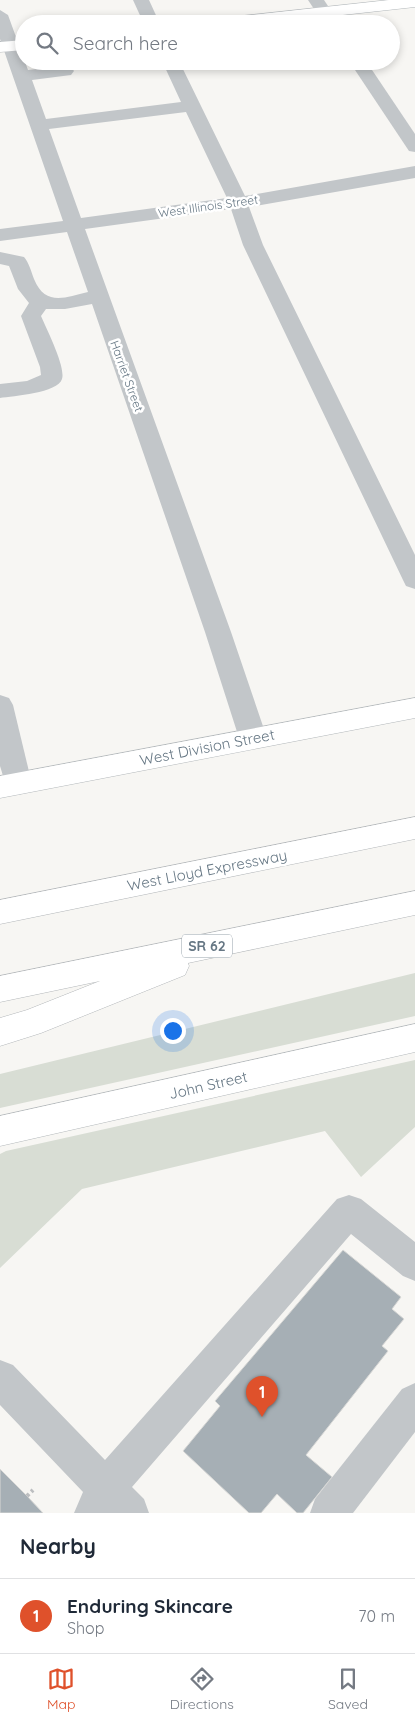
<!DOCTYPE html>
<html lang="en">
<head>
<meta charset="utf-8">
<style>
	:root { --surface:#fff; --page:#f2f2f3; --text:#1f2937; --muted:#747a83; --line:#e0e1e3; --accent:#df512b }
	body { margin:0; font-family:Quicksand,sans-serif; background:var(--page); color:var(--text) }
	.you { position:absolute; left:172px; top:1030px; width:18px; height:18px; margin:-12px; border:4px solid #fff; border-radius:50%; background:#1a73e8; box-shadow:0 0 0 8px #1a73e833 }
	.badge { display:grid; place-items:center; width:32px; height:32px; border-radius:50%; background:var(--accent); color:#fff; font-size:16px; font-weight:700 }
	.pin { position:absolute; translate:-50% -41px; filter:drop-shadow(0 1px 2px #0008) }
	.pin::after { content:''; position:absolute; top:26px; width:18px; height:15px; background:inherit; clip-path:polygon(0 0,100% 0,50% 100%) }
	.list { margin:0; padding:0; list-style:none }
	h2 { display:flex; justify-content:space-between; align-items:center; height:65px; margin:0; padding:0 20px; font-size:21px }
	h2 small { font-size:16px; font-weight:400; color:var(--muted) }
	.list li { display:grid; grid-template-columns:32px 1fr auto; gap:15px; align-items:center; box-sizing:border-box; height:75px; padding:0 20px; border-top:1px solid var(--line) }
	.list b { display:block; font-size:19px; white-space:nowrap }
	.list p { margin:0; font-size:16px; white-space:nowrap; color:var(--muted) }
	.list em { font-size:16px; font-style:normal; color:var(--muted) }
	.icon { flex:none; width:28px; height:28px; fill:none; stroke:currentColor; stroke-width:2; stroke-linecap:round; stroke-linejoin:round }
	.map { position:relative; flex:none; width:415px; height:1513px; overflow:hidden }
	.search { position:absolute; background:var(--surface); box-shadow:0 2px 8px #0003; left:15px; right:15px; top:15px; height:55px; display:flex; align-items:center; gap:12px; box-sizing:border-box; padding:0 18px; border-radius:28px; color:var(--muted); font-size:19px }
	.sheet { height:140px; background:var(--surface) }
	nav { display:flex; justify-content:space-around; align-items:center; box-sizing:border-box; height:70px; border-top:1px solid var(--line); background:var(--surface); font-size:14px; color:var(--muted) }
	nav a { display:grid; justify-items:center; gap:2px }
	nav .on { color:var(--accent) }
	.map>svg:first-child { display:block }
	.green { fill:#d8ddd4 }
	.building { fill:#a6afb5; stroke:#d8d8d6 }
	.lines { fill:none; stroke-linecap:round; stroke-linejoin:round }
	.major-casing { stroke:#b3b8bb; stroke-width:1 }
	.highway-casing { stroke:#b3b7ba; stroke-width:1 }
	.path { stroke:#bcbec0; stroke-width:4; stroke-dasharray:3 3; stroke-linecap:butt }
	.minor { fill:#c2c6c9; fill-rule:evenodd }
	.major { fill:#fff; fill-rule:evenodd }
	.highway { fill:#fff; fill-rule:evenodd }
	.labels { text-anchor:middle; dominant-baseline:central; stroke-width:5; stroke-linejoin:round; paint-order:stroke }
	.far-street-label { font-size:12px; fill:#667784; stroke:#fff }
	.shield { fill:#fff; stroke:#94a0a9; stroke-width:1 }
	.shield-label { font-size:14px; font-weight:bold; fill:#667784 }
	.street-label { font-size:15px; fill:#667784; stroke:#fff }
</style>
</head>
<body>
<div class="map">
<svg width="415" height="1513" viewBox="0 0 415 1513">
	<rect width="100%" height="100%" fill="#f7f6f3"/>
	<!-- green -->
	<g class="green">
		<polygon points="415,973 415,1016 0,1108 0,1074"/>
		<polygon points="415,1060 415,1127 361,1177 325,1131 82,1189 0,1268 0,1154 6,1151"/>
	</g>
	<!-- building -->
	<g class="building">
		<polygon points="343,1250 401,1297 392,1309 404,1319 382,1346 388,1351 306,1455 332,1477 303,1513 297,1513 277,1494 261,1513 249,1513 183,1451 220,1406 215,1401"/>
		<polygon points="0,1469 27,1496 43,1513 0,1513"/>
	</g>
	<g class="lines">
		<!-- major casing -->
		<g class="major-casing">
			<g id="major">
				<polygon points="389,0 415,0 415,7 261,24 206,24 214,19"/>
				<polygon points="24,40 24,50 0,52 0,42"/>
				<polygon points="415,698 415,718 0,798 0,776"/>
				<polygon points="415,1024 415,1052 0,1146 0,1116"/>
			</g>
		</g>
		<!-- highway casing -->
		<g class="highway-casing">
			<g id="highway">
				<polygon points="415,817 415,839 0,924 0,900"/>
				<polygon points="415,891 415,915 188,963 189,966 185,975 41,1033 0,1046 0,1018 27,1010 100,981 0,1002 0,976"/>
			</g>
		</g>
		<!-- path -->
		<polyline class="path" points="27,1496 33,1490"/>
		<!-- minor -->
		<g class="minor">
			<polygon points="133,0 149,0 160,24 144,24"/>
			<polygon points="308,0 324,0 340,24 324,24"/>
			<path d="M0,10L8,15L28,70L65,66L71,67L74,71L71,75L32,80L46,119L181,102L162,61H179L245,196L415,166V178L249,207L263,245L415,555V589L406,586L403,580L243,245L231,209L85,229L231,632L267,738L263,745L253,748L243,745L239,738L205,632L92,304L65,309H46L41,316C46,328 66,367 62,379C58,393 13,396 0,398V384L27,381L41,375L40,367L21,316L29,303L18,289L9,266L0,264V252L24,257C29,263 31,271 34,279C45,306 64,298 88,292L67,232L0,241V229L63,221L0,39ZM186,112L227,198L81,218L49,129Z"/>
			<polygon points="349,61 366,61 415,134 415,152 409,151"/>
			<polygon points="0,695 9,698 13,705 32,784 28,792 18,795 8,792 0,766"/>
			<polygon points="349,1195 361,1199 415,1242 415,1281 403,1276 351,1234 132,1487 144,1499 149,1513 74,1513 83,1492 0,1405 0,1360 13,1365 105,1460 337,1199"/>
			<polygon points="415,1383 415,1432 353,1513 310,1513 315,1499 402,1389"/>
		</g>
		<!-- major -->
		<use href="#major" class="major"/>
		<!-- highway -->
		<use href="#highway" class="highway"/>
	</g>
	<g class="labels">
		<!-- far-street labels -->
		<g class="far-street-label">
			<text transform="translate(208 206) rotate(-8)">West Illinois Street</text>
			<text transform="translate(127 376) rotate(70)">Harriet Street</text>
		</g>
		<!-- shield labels -->
		<rect class="shield" x="182" y="934.5" width="50" height="23" rx="4"/>
		<g class="shield-label">
			<text x="207" y="946">SR 62</text>
		</g>
		<!-- street labels -->
		<g class="street-label">
			<text transform="translate(207 747) rotate(-11)">West Division Street</text>
			<text transform="translate(207 870) rotate(-11)">West Lloyd Expressway</text>
			<text transform="translate(208 1085) rotate(-13)">John Street</text>
		</g>
	</g>
</svg>
<div class="you"></div>
<div class="pin badge" style="left:262px;top:1417px">1</div>
<div class="search"><svg class="icon" aria-label="search" viewBox="0 0 24 24"><circle cx="10" cy="10" r="6"/><path d="M15 15l6 6"/></svg>Search here</div>
</div>
<section class="sheet">
<h2>Nearby<small></small></h2>
<ul class="list">
<li><span class="badge">1</span><div><b>Enduring Skincare</b><p>Shop</p></div><em>70 m</em></li>
</ul>
</section>
<nav>
<a class="on"><svg class="icon" aria-label="map" viewBox="0 0 24 24"><path d="M3 6l6-2 6 2 6-2v14l-6 2-6-2-6 2zM9 4v14M15 6v14"/></svg>Map</a>
<a><svg class="icon" aria-label="directions" viewBox="0 0 24 24"><path d="M12 3l9 9-9 9-9-9zM9 14v-3h6M13 9l2 2-2 2"/></svg>Directions</a>
<a><svg class="icon" aria-label="saved" viewBox="0 0 24 24"><path d="M7 4h10v16l-5-4-5 4z"/></svg>Saved</a>
</nav>
</body>
</html>
